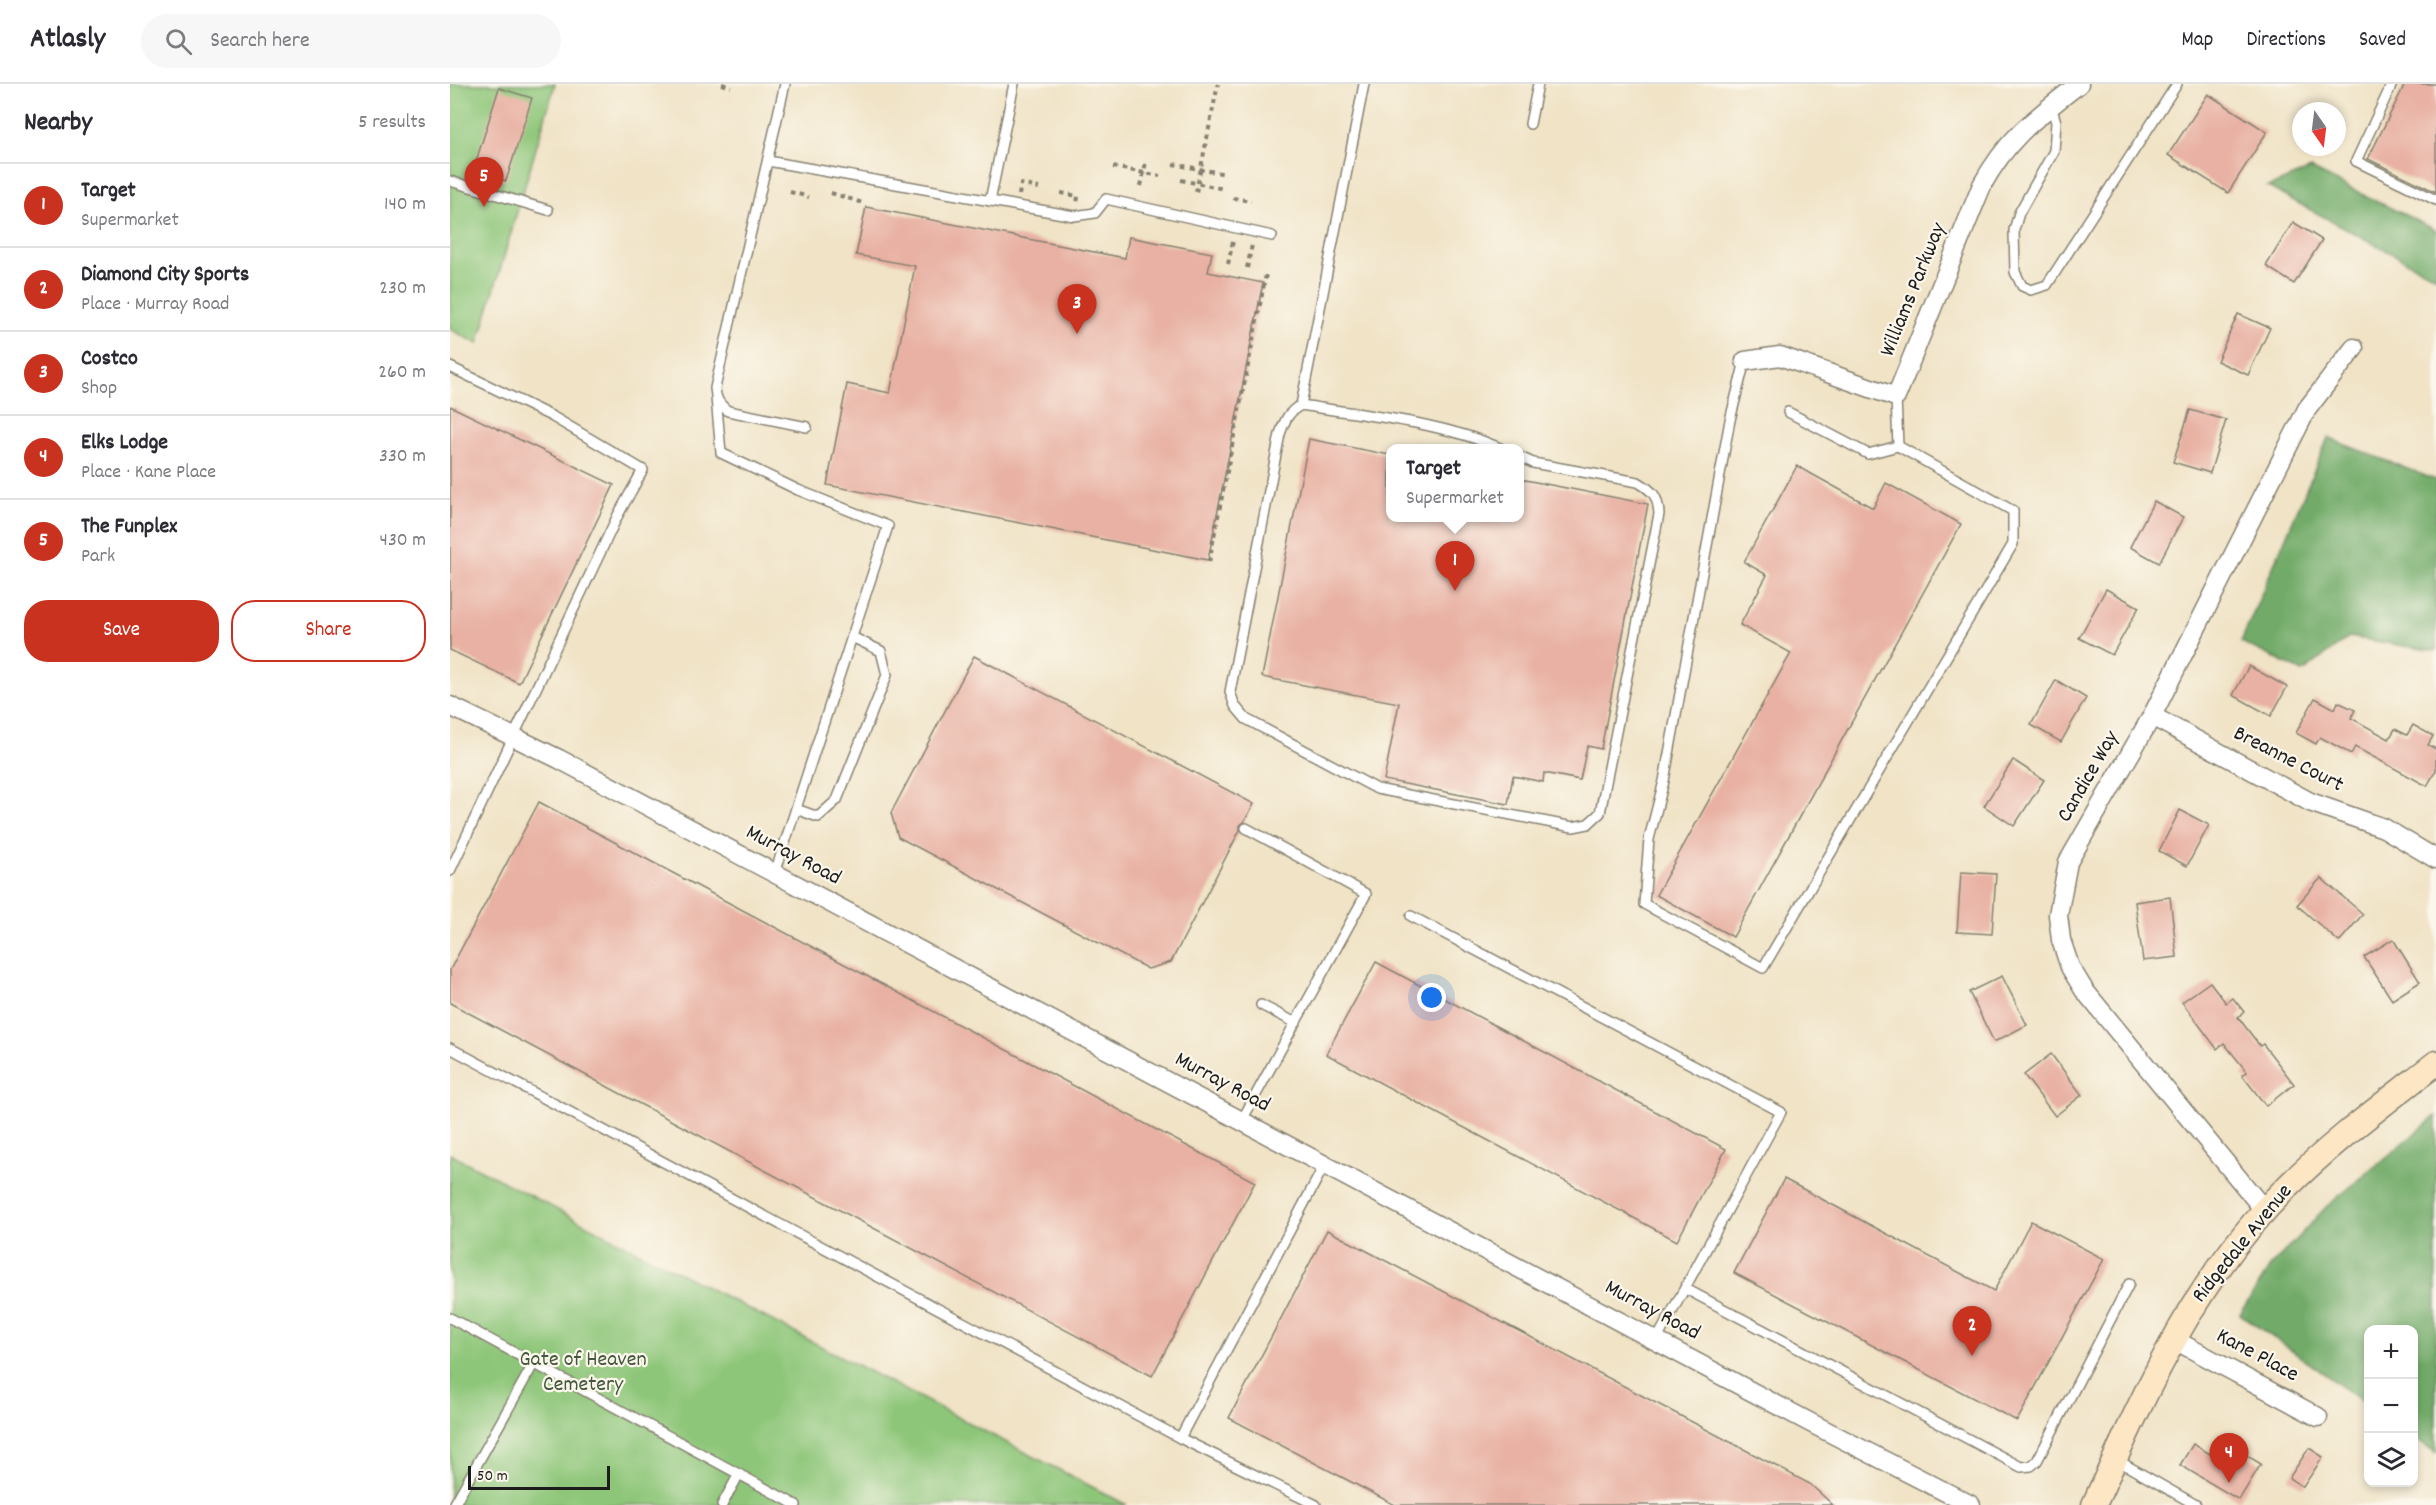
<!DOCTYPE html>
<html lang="en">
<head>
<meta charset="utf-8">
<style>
	:root { --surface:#fff; --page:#f7f7f7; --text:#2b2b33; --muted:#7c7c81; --line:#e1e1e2; --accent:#c8321e }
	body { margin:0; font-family:Dekko,sans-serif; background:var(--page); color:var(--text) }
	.controls { position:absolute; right:18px; bottom:18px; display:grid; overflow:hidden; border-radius:12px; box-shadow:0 3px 9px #0003 }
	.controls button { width:54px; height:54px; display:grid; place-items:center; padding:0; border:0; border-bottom:2px solid var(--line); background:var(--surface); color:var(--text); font:30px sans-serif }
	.compass { position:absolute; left:1842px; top:18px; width:54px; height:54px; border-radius:50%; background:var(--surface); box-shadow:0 3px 9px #0003; rotate:166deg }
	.scale { position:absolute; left:18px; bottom:15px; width:142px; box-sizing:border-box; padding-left:6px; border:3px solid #1c1c1c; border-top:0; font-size:16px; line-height:21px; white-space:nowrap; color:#1c1c1c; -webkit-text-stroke:4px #fbf7ec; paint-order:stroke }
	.you { position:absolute; left:982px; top:914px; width:21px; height:21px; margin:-15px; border:4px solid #fff; border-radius:50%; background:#1a73e8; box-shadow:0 0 0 9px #1a73e833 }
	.badge { display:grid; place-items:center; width:39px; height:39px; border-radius:50%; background:var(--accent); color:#fff; font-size:20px; font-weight:700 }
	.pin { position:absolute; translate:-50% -50px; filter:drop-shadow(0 2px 3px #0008) }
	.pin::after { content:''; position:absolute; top:32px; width:21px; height:18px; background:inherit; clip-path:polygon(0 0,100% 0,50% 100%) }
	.popup { position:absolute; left:936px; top:360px; width:138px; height:78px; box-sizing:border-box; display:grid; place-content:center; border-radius:12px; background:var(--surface); filter:drop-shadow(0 2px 4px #0005); font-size:20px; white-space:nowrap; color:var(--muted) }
	.popup b { font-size:22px; color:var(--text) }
	.popup::after { content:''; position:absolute; left:50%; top:100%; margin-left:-12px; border:12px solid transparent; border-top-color:var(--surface) }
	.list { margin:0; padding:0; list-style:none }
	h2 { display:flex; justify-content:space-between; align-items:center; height:78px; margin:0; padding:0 24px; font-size:26px }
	h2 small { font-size:20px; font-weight:400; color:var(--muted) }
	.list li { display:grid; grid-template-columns:39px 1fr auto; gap:18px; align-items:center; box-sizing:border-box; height:84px; padding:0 24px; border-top:2px solid var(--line) }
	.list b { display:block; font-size:22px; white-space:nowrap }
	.list p { margin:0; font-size:20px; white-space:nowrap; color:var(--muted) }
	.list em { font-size:20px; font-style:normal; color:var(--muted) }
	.actions { display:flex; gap:12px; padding:18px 24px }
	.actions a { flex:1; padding:14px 0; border:2px solid var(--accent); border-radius:24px; text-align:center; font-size:21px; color:var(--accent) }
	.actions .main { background:var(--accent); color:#fff }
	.icon { flex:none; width:33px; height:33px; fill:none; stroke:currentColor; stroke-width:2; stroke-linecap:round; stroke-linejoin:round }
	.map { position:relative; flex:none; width:1986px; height:1421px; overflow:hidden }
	header { display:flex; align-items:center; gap:36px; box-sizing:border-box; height:84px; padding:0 30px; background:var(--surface); border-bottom:2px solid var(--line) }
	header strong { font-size:28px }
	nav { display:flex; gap:33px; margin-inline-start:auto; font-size:21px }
	.search { width:420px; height:54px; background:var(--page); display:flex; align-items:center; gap:15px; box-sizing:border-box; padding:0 21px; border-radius:33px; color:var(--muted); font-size:22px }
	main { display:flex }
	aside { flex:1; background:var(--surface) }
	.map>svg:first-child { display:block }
	.green { fill:#8ec679; stroke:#55714a; stroke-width:1.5 }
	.forest { fill:#72ab69; stroke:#476442; stroke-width:1.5 }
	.building { fill:#e8b1a3 }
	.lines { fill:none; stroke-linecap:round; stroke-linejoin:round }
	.lane-casing { stroke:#868071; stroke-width:12 }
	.street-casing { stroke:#868071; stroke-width:21 }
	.secondary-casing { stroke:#868071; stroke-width:27 }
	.path { stroke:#868071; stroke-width:4; stroke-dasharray:4.5 4.5; stroke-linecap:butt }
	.lane { stroke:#fff; stroke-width:9 }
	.street { stroke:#fff; stroke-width:18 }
	.secondary { stroke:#fce6c4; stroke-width:24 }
	.labels { text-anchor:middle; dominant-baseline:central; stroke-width:4.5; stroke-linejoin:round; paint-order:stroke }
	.street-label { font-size:22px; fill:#1c1c1c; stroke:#fbf7ec }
	.park-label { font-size:22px; fill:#44583d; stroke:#fbf7ec }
</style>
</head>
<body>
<header>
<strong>Atlasly</strong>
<div class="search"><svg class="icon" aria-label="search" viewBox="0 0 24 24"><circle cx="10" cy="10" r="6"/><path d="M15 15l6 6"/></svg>Search here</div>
<nav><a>Map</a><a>Directions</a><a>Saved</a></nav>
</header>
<main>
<aside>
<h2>Nearby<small>5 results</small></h2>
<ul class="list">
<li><span class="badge">1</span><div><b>Target</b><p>Supermarket</p></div><em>140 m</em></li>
<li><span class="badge">2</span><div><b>Diamond City Sports</b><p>Place · Murray Road</p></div><em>230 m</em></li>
<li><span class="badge">3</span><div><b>Costco</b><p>Shop</p></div><em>260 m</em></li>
<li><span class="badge">4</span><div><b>Elks Lodge</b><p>Place · Kane Place</p></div><em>330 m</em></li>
<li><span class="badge">5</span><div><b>The Funplex</b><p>Park</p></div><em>430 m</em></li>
</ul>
<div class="actions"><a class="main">Save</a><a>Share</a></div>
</aside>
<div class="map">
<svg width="1986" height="1421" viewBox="0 0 1986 1421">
	<rect width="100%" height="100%" fill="#fbf7ec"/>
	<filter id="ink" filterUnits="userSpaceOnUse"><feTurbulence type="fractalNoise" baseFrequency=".0167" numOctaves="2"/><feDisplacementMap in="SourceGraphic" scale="12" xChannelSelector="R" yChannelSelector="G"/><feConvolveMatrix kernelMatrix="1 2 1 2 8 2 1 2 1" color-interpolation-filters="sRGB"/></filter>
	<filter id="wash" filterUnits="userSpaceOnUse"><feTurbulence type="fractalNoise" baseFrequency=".008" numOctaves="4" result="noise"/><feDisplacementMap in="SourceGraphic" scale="24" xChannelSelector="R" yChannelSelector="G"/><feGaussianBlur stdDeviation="1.35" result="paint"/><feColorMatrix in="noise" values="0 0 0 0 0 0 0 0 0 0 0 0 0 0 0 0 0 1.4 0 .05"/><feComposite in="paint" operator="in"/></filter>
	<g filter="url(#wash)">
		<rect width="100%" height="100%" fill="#f0e3c6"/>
		<!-- green -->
		<g class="green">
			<polygon points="0,0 105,0 28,260 0,245"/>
			<polygon points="0,1070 677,1421 0,1421"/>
		</g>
		<!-- forest -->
		<g class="forest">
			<polygon points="1861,85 1986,146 1986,193 1818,103"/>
			<polygon points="1878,354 1986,396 1986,567 1899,553 1853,588 1791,558"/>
			<polygon points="1986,1032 1986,1369 1964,1353 1964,1246 1918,1246 1918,1321 1790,1230 1820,1183 1876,1123"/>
		</g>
		<g id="blocks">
			<!-- building -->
			<g class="building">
				<polygon points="1955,0 1986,0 1986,108 1918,75"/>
				<polygon points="49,4 82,14 56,97 23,87"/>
				<polygon points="1758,10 1817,48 1778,109 1718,71"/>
				<polygon points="416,123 675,174 679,153 762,169 758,188 813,199 758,476 377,401 397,300 440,309 465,182 406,171"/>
				<polygon points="1843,138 1872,156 1844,200 1816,182"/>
				<polygon points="1788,230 1820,244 1798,291 1767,277"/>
				<polygon points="0,322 164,401 69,599 0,566"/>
				<polygon points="1740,326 1776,336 1760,389 1723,378"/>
				<polygon points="859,355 940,371 940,434 1070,434 1070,395 1198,420 1151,665 1137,662 1130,696 1094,689 1093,698 1063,692 1058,720 934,696 949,619 812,593"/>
				<polygon points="1347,382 1423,424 1436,399 1511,440 1283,853 1206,811 1341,569 1290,541 1317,491 1294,478"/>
				<polygon points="1704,417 1733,433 1709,479 1680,463"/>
				<polygon points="1656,505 1689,523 1662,571 1629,554"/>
				<polygon points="524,572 804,720 794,738 790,741 790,746 721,878 698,885 448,753 441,729"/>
				<polygon points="1799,582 1837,603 1821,632 1783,611"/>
				<polygon points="1606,596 1636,614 1611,658 1581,641"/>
				<polygon points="1865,614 1885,625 1888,618 1905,626 1901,634 1939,655 1945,645 1957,651 1963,641 1983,652 1978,661 1986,665 1986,686 1977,702 1905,663 1901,670 1870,653 1866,660 1846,649"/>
				<polygon points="1563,676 1594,696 1564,742 1534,722"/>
				<polygon points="89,718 805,1098 702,1292 0,919 0,886"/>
				<polygon points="1730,726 1759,741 1737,782 1709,767"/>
				<polygon points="1511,788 1546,790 1542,850 1507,848"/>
				<polygon points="1871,794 1913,830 1889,858 1847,821"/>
				<polygon points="1720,813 1727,873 1693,877 1685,818"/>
				<polygon points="1943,855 1970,898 1942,916 1914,873"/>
				<polygon points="926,878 1276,1065 1227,1157 876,970"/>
				<polygon points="1552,892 1577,941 1544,958 1519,908"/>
				<polygon points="1760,898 1776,919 1783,914 1794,928 1788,933 1810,962 1813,960 1844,1000 1816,1022 1792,991 1797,988 1774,959 1767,965 1732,918"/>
				<polygon points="1601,970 1632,1011 1605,1032 1574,991"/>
				<polygon points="1334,1095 1544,1207 1581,1137 1654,1175 1567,1337 1284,1189"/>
				<polygon points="877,1146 1360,1400 1383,1421 945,1421 779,1334"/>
				<polygon points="1743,1360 1772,1377 1781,1362 1811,1380 1789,1416 1730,1381"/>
				<polygon points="1859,1364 1873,1373 1853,1403 1839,1394"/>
			</g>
		</g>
	</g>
	<g filter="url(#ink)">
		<use href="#blocks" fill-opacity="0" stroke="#868071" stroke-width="1.5"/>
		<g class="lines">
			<!-- lane casing -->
			<g class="lane-casing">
				<g id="lane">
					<path d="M335,0L265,304C266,316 269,320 278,327L357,343"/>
					<polyline points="1942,0 1906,77 1986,116"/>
					<polyline points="1601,22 1606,38 1604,67 1569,129 1564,146 1565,188 1572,202 1581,206 1597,201 1727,0"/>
					<polyline points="1080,40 1088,0"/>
					<polyline points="318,77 624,132 645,129 656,115 822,152"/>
					<polyline points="0,97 98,126"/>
					<polyline points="540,117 564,0"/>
					<polyline points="1295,277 1280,336 1214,697 1199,755 1194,820 1313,884 1563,460 1563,427 1448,362 1446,313"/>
					<polyline points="0,283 103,333 193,386 168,431 0,787"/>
					<polyline points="266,313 271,369 348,406 438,442 325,789"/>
					<polyline points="851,321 914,0"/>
					<polyline points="1338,328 1418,370 1448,362"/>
					<path d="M1050,364C988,337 917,332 851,321C838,328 835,336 830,350L780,608L785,622L796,635L927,705L1123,743L1138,740L1150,729L1209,430C1208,412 1203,407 1188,398L1083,379L1070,373"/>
					<polyline points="346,725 368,733 387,716 437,591 431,567 402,553"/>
					<polyline points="961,832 1331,1028 1206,1257"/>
					<polyline points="811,921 846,939"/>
					<polyline points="0,964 730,1354 875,1080"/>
					<polyline points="792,1036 916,810 796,744"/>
					<polyline points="1236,1205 1571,1383 1581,1382 1587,1377 1679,1200"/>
					<polyline points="0,1234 346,1421"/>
					<polyline points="730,1354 866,1421"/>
					<polyline points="1665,1375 1746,1421"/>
					<polyline points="4,1421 84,1279"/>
					<polyline points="272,1421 289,1390"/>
				</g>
			</g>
			<!-- street casing -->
			<g class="street-casing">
				<g id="street">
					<path d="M1295,277L1330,272L1446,313L1532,101C1558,53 1587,33 1629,0"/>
					<polyline points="0,622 109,675 1359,1338 1521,1421"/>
					<polyline points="1702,632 1860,718 1934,744 1986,775"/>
					<polyline points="1815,1127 1634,906 1620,883 1611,856 1608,831 1618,778 1702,632 1857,325 1904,264"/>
					<polyline points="1723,1255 1868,1333"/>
				</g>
			</g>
			<!-- secondary casing -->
			<g class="secondary-casing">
				<path id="secondary" d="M1644,1421C1696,1306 1745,1194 1836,1104C1882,1058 1935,1019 1986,979"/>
			</g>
			<!-- path -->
			<g class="path">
				<polyline points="272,0 281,3"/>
				<polyline points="723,80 776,90"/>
				<polyline points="663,83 710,92"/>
				<polyline points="731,96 774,105"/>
				<polyline points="691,102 696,78"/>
				<polyline points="340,108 359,113"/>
				<polyline points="746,108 768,0"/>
				<polyline points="381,109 413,119"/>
				<polyline points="611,109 628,112 627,120"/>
				<polyline points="569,111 571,100 589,104"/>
				<polyline points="783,114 801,117"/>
				<polyline points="778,180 783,157"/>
				<polyline points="797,184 802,161"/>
				<polyline points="759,478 816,190"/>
			</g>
			<!-- lane -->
			<use href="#lane" class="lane"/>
			<!-- street -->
			<use href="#street" class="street"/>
			<!-- secondary -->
			<use href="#secondary" class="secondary"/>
		</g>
	</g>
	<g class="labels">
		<!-- street labels -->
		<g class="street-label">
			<text transform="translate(1464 206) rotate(-68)">Williams Parkway</text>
			<text transform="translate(1838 676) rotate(27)">Breanne Court</text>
			<text transform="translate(1639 693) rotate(-60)">Candice Way</text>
			<text transform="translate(343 772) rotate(28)">Murray Road</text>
			<text transform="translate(772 999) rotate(28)">Murray Road</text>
			<text transform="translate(1793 1160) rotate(-51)">Ridgedale Avenue</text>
			<text transform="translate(1202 1227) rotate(28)">Murray Road</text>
			<text transform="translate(1807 1272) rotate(28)">Kane Place</text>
		</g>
		<!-- park labels -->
		<g class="park-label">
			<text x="133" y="1276">Gate of Heaven<tspan x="133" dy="25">Cemetery</tspan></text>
		</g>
	</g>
</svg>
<div class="controls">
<button>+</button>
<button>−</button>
<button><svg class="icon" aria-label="layers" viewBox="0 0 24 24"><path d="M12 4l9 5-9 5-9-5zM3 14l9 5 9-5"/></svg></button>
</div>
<svg class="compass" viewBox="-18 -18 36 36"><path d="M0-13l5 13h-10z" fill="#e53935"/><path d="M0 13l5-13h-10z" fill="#7c7c81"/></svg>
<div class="scale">50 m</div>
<div class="you"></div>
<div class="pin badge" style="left:1005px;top:507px">1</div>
<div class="popup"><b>Target</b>Supermarket</div>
<div class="pin badge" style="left:1522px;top:1272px">2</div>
<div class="pin badge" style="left:627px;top:250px">3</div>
<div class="pin badge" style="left:1779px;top:1399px">4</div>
<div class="pin badge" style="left:34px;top:123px">5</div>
</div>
</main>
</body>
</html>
